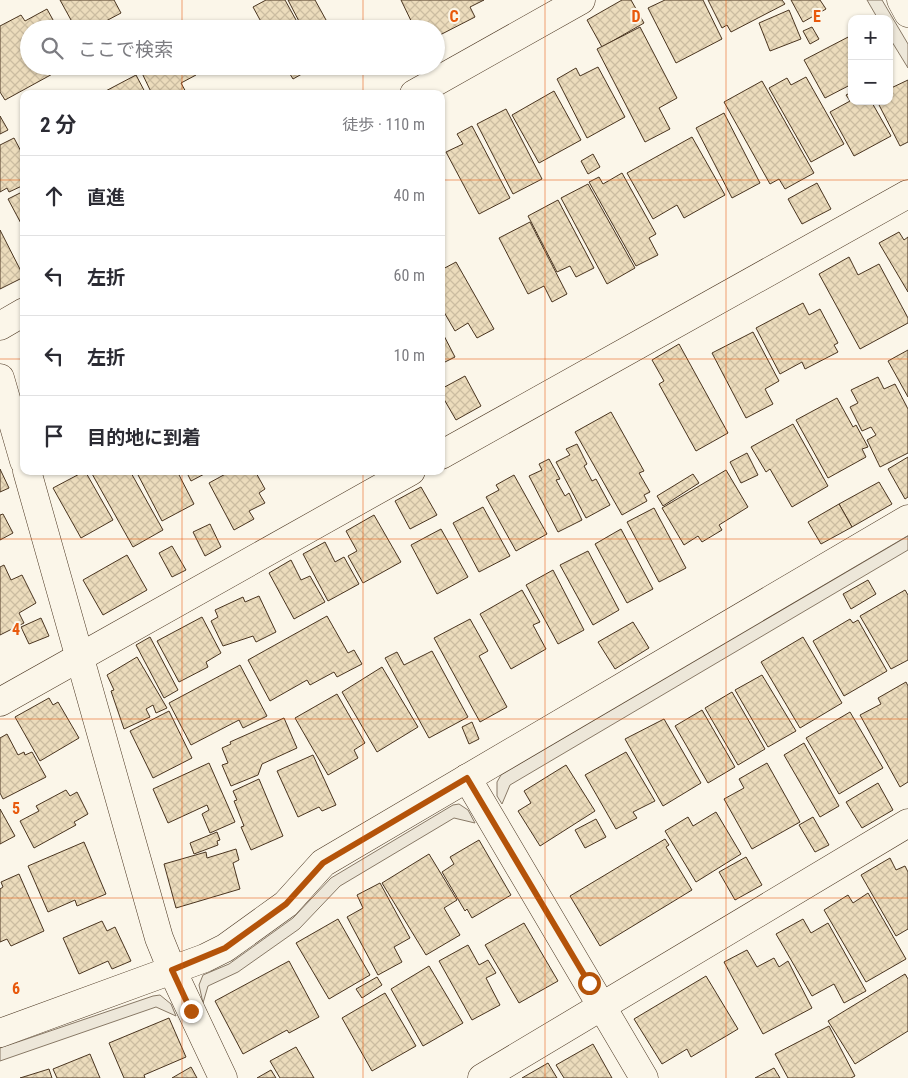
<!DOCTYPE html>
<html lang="ja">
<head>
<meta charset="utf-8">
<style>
	:root { --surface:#fff; --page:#f7f7f7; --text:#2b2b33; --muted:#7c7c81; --line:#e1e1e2 }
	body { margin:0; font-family:"Roboto Condensed","Noto Sans JP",sans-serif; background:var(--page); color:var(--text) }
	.controls { position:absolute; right:15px; top:15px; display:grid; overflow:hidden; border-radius:10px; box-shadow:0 1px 4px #0004 }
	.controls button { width:45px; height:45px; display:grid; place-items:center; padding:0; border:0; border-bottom:1px solid var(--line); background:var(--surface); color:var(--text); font:25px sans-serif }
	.stop { position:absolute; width:15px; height:15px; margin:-11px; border:4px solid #b45309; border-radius:50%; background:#fff }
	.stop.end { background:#b45309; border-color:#fff; box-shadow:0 1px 5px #0008 }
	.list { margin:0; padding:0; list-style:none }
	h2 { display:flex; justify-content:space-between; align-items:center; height:65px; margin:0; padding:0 20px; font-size:21px }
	h2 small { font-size:16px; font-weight:400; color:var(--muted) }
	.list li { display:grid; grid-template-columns:32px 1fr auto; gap:15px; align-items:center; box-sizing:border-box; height:80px; padding:0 20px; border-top:1px solid var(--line) }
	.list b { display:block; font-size:19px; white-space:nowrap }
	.list em { font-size:16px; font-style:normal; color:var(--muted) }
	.icon { flex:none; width:28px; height:28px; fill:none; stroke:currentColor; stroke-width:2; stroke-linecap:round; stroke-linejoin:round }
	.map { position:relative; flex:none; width:908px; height:1078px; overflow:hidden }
	.search { position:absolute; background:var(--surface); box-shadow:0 1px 4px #0004; left:20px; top:20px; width:425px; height:55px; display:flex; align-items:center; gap:12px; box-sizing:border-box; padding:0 18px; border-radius:28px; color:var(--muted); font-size:19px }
	.panel { position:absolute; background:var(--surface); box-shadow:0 1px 4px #0004; left:20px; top:90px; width:425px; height:385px; border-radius:10px }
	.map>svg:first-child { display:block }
	.parking { fill:#ede7d9; stroke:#887966 }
	.building { fill:url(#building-cross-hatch); stroke:#4a3520 }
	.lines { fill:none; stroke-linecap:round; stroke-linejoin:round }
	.minor-casing { stroke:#4a3520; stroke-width:29 }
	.minor { stroke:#fbf6e9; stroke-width:28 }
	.route { stroke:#b45309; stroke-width:6 }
	.grid { fill:none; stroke:#e8590c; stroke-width:1; stroke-opacity:0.55 }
	.grid-label { font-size:16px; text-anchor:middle; font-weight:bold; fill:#e8590c; stroke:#fbf6e9; stroke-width:4; stroke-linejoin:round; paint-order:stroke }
</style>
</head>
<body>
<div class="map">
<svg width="908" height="1078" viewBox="0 0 908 1078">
	<defs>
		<pattern id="building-cross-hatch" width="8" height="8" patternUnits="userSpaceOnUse" patternTransform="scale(1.25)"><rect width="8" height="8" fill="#ecdcbc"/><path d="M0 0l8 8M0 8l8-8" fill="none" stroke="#ccbda1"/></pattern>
	</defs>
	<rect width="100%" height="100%" fill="#fbf6e9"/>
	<!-- parking -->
	<g class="parking">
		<polygon points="867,0 882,0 908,44 908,68 889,37 889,19 878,19"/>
		<polygon points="908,536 908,550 510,785 502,804 497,796 497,782 501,775"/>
		<polygon points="459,804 468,810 475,823 454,818 340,886 299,929 238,972 208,986 203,1003 199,985 203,975 229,964 293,918 331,878 453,805"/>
		<polygon points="160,995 171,1004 176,1016 156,1007 0,1061 0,1048 153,996"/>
	</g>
	<!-- building -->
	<g class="building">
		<polygon points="60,0 114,0 121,13 91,29 76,29"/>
		<polygon points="266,0 285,0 301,29 265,29 253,7"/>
		<polygon points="288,0 315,0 331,29 303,29"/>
		<polygon points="401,0 484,0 470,7 475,17 436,37 436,29 415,29"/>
		<polygon points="622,0 631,0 644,23 602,47 587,20"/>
		<polygon points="665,0 703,0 722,39 676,63 648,8"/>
		<polygon points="708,0 782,0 785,4 731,32 727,25 722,28"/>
		<polygon points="791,0 820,0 826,9 803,22"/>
		<polygon points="47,9 58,29 29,29 29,66 67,66 5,100 0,92 0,26 21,15 25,21"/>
		<polygon points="789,10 801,39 770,51 759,23"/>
		<polygon points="640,27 677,98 659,108 670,129 645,142 597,49"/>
		<polygon points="812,27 819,39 810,44 803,31"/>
		<polygon points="852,35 852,84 825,98 804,60"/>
		<polygon points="150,66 192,66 196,75 181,83 187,94 152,94 141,71"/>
		<polygon points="285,66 316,66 293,79"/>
		<polygon points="598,67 625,117 587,138 557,79 576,68 580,76"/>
		<polygon points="136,75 146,94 100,94"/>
		<polygon points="806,77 844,144 811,162 769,88 787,78 791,85"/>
		<polygon points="908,80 908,142 900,146 877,101 889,101 889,89"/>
		<polygon points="762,81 814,173 785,189 779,179 770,184 724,102"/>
		<polygon points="554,91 581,140 539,163 512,115"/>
		<polygon points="852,92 852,101 871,101 891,136 854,156 830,112 850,101 846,95"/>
		<polygon points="506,109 542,179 513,194 477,124"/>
		<polygon points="724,113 760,183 732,198 696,128"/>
		<polygon points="0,116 8,130 0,134"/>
		<polygon points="472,126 510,198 479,214 446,152 463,144 457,134"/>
		<polygon points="692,137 725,195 684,218 677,205 653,219 627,173"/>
		<polygon points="14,138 24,157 24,185 9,192 7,188 0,192 0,145"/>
		<polygon points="593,154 600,167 588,174 581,161"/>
		<polygon points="622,173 656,234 649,238 658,255 636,266 589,182 599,177 603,184"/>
		<polygon points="817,183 831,209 802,224 788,199"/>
		<polygon points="588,184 635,268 607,284 561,198"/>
		<polygon points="24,191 24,229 8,199"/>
		<polygon points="558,200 594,268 576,277 570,266 557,272 528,216"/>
		<polygon points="530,222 567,294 552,302 544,286 528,294 499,238"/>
		<polygon points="0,230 24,277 0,289"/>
		<polygon points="899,232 904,240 908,237 908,292 879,243"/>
		<polygon points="849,257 858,275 879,264 908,318 908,323 860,349 819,274"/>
		<polygon points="456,262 494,329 477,338 468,323 455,331 441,307 441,270"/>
		<polygon points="803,303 809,315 820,309 838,343 834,345 838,352 805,369 802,362 780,374 756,328"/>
		<polygon points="441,330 455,357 441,364"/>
		<polygon points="753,332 779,381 765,389 773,404 746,418 712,353"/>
		<polygon points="679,344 728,433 696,451 659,384 664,381 652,360"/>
		<polygon points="908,350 908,397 888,361"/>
		<polygon points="465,376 481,406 456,420 441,394 441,389"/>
		<polygon points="878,377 884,389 895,384 908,409 908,453 880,467 867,440 876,435 871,427 862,431 850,407 858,403 851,390"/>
		<polygon points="837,398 853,427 856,425 868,447 862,449 866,457 828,478 796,420"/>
		<polygon points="611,412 644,471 639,473 650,492 644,495 647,501 622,515 575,432"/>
		<polygon points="793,424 828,486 792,507 770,469 766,472 751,447"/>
		<polygon points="577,444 587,464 584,466 592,481 596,479 610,505 586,518 556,462 570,455 566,449"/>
		<polygon points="747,453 758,475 741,483 730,462"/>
		<polygon points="908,457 908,497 905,499 888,469"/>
		<polygon points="549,459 560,479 556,480 565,496 569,493 582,520 558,532 529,476 542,470 539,464"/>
		<polygon points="0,469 9,488 0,492"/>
		<polygon points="726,470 748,507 719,525 722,530 702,542 698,536 684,545 662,508"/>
		<polygon points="85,471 113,520 81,538 53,488"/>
		<polygon points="130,471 163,530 133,547 91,472"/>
		<polygon points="136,471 177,471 194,504 162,521"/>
		<polygon points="186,471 210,471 191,481"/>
		<polygon points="231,471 255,471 265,489 259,493 265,503 249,511 254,519 234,530 209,483"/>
		<polygon points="693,474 699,483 663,506 657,496"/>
		<polygon points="514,475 547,534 516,551 486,497 499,490 496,485"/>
		<polygon points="879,482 892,504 852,527 839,504"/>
		<polygon points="421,487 437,515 410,529 395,501"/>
		<polygon points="839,504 852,527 821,544 808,522"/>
		<polygon points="483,507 510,556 479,572 453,523"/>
		<polygon points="654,508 686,568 659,582 627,522"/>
		<polygon points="3,514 13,533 0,540 0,515"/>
		<polygon points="374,515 401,562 363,583 348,556 357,551 346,531"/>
		<polygon points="210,524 221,547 205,556 193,532"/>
		<polygon points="441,529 468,577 437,594 411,545"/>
		<polygon points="621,529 653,589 627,603 595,544"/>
		<polygon points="325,542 335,562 344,557 359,584 328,601 303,554"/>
		<polygon points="172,546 186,570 172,577 159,553"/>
		<polygon points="588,551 619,610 593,625 560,565"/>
		<polygon points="127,555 147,590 103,615 83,580"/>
		<polygon points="291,560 301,580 310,576 325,602 294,619 269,573"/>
		<polygon points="4,565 11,580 22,575 36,603 19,613 24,623 0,635 0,567"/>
		<polygon points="553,570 584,630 558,644 526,585"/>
		<polygon points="868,580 876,594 851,609 843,594"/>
		<polygon points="522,590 540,622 533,625 546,649 511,669 480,614"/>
		<polygon points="905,590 908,595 908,660 891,669 860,616"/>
		<polygon points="259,596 276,632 256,642 253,636 223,646 211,621 218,617 215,610 243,597 245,602"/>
		<polygon points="327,616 348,653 354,650 362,664 337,677 334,672 310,685 307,680 270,701 248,660"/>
		<polygon points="202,617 221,653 206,662 208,667 179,682 157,641"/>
		<polygon points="41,618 49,636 29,644 21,627"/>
		<polygon points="470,619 488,651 479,656 507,707 480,722 434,638"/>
		<polygon points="850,619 853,623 858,620 887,671 844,696 813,641"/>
		<polygon points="633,622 649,648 615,669 598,642"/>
		<polygon points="150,637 178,690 164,698 136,645"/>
		<polygon points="803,637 842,703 800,728 761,662"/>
		<polygon points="432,651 468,717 429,738 385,658 397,652 404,665"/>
		<polygon points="137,657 167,708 156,713 153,705 146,709 150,717 124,729 111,691 114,690 107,675"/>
		<polygon points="240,665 267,716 243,728 239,720 191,745 169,703"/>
		<polygon points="382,667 418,727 377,752 342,692"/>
		<polygon points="762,675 796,731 768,747 735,690"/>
		<polygon points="906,682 908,686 908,782 900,787 860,715 881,704 878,698"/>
		<polygon points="732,692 765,749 738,765 705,708"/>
		<polygon points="337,694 365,743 354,750 358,758 328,775 295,718"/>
		<polygon points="49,698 53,705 58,702 79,738 40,761 15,717"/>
		<polygon points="702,710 735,767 708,783 675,726"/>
		<polygon points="169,711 192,758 153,778 130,731"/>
		<polygon points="850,712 883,768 839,794 806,738"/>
		<polygon points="284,718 297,748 262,764 258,775 231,786 222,765 228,763 222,748 231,744 230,742"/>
		<polygon points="664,719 701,783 663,806 625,739"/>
		<polygon points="472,722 479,739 469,744 462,727"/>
		<polygon points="7,734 18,755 24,752 25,755 32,752 46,777 3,799 0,793 0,738"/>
		<polygon points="804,743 839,806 820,817 784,755"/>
		<polygon points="626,752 655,801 633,812 637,818 616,829 585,775"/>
		<polygon points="313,755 336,805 322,811 319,807 298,817 277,771"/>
		<polygon points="209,763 235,822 210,833 202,814 209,810 207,805 168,823 153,789"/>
		<polygon points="767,763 800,822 752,849 724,799 744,788 739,779"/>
		<polygon points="566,765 595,811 540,846 518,811 531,803 524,791"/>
		<polygon points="259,779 283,836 251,850 241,827 244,826 234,801 237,800 233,791"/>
		<polygon points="878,783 893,810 862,828 846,802"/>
		<polygon points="66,790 70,796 77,792 88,814 74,822 76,825 34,848 20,821 39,811 36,806"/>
		<polygon points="0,809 15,836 0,844"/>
		<polygon points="716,812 741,854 696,882 665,831 688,817 693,826"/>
		<polygon points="813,817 829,845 815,852 799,825"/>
		<polygon points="596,819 606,837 585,848 575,830"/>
		<polygon points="217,832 220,840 217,841 218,845 194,854 190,843"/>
		<polygon points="665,839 669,845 666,847 692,890 600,946 570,896"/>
		<polygon points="479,840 511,895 472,918 467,909 465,911 442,872 454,864 450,857"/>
		<polygon points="84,842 106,894 77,906 75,900 48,912 28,866"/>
		<polygon points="236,849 239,860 233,863 240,889 176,908 164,864 206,852 207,858"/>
		<polygon points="429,854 457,900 444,908 460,935 426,955 382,883"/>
		<polygon points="746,857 762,885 735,900 719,872"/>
		<polygon points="890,858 896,870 905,866 908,872 908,929 896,936 861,875"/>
		<polygon points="19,874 44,931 11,946 7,939 0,942 0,889 3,887 1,882"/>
		<polygon points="380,883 410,938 394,947 402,962 378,975 347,917 363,908 357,895"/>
		<polygon points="868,893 906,959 866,982 824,910 848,895 853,903"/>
		<polygon points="338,919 370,975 329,999 296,943"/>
		<polygon points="803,919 811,933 828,923 866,991 844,1003 834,984 812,996 776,934"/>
		<polygon points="102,921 107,931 115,927 131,961 112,969 108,961 79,974 63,938"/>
		<polygon points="524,923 558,981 519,1003 485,945"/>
		<polygon points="468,945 479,965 488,960 496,973 486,978 500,1005 472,1020 439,961"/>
		<polygon points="747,950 757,967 774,958 779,967 788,961 812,1008 763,1034 724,962"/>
		<polygon points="289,961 319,1017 289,1033 287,1030 243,1054 215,1001"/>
		<polygon points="429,966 463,1023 423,1046 391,989"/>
		<polygon points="905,974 908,979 908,1031 855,1064 828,1021"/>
		<polygon points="706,976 738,1029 691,1057 687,1049 662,1064 634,1019"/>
		<polygon points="377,977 382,985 362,998 356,989"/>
		<polygon points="385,993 416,1046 372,1071 342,1018"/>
		<polygon points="169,1018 186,1057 144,1075 145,1078 124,1078 109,1043"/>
		<polygon points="829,1026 855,1076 851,1078 788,1078 775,1054"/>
		<polygon points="593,1044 612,1078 564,1078 556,1065"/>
		<polygon points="296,1047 314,1078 280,1078 270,1061"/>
		<polygon points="90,1054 100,1078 57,1078 53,1069"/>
		<polygon points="548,1063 557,1078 522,1078"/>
		<polygon points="191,1067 197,1078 172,1078"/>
		<polygon points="774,1068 780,1078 755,1078"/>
		<polygon points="49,1069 52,1078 20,1078"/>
		<polygon points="271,1070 276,1078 257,1078"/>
	</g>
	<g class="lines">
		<!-- minor casing -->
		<g class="minor-casing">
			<g id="minor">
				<polyline points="901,0 908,13"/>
				<polyline points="414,94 581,0"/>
				<polyline points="0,326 24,312"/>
				<polyline points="0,378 24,461"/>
				<polyline points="441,455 908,194"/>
				<polyline points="27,471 159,938 172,970 223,1078"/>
				<polyline points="0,702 411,471"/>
				<polyline points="467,778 644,1078"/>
				<polyline points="0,1033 205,958 225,948 286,904 323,863 908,519"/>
				<polyline points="482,1078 908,823"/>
			</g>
		</g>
		<!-- minor -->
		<use href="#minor" class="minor"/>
	</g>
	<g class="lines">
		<!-- route -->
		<polyline class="route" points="191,1011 172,970 225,948 286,904 323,863 467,778 589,983"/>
	</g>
	<!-- grid -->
	<path class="grid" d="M182,0V29M363,0V29M545,0V1078M726,0V1078M182,66V94M363,66V94M0,180H24M441,180H908M0,359H24M441,359H908M182,471V1078M363,471V1078M0,539H908M0,719H908M0,898H908"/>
	<g class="grid-label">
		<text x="454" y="22">C</text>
		<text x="636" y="22">D</text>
		<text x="817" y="22">E</text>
		<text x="16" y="635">4</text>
		<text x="16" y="814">5</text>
		<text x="16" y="994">6</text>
	</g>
</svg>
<div class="controls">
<button>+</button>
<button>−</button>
</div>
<div class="stop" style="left:589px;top:983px"></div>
<div class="stop end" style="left:191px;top:1011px"></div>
<div class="search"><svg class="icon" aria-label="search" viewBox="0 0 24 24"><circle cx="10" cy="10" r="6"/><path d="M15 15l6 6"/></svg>ここで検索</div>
<section class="panel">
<h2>2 分<small>徒歩 · 110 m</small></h2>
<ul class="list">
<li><svg class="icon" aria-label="ahead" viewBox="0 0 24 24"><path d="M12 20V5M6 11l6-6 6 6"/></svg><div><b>直進</b></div><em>40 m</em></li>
<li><svg class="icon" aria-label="left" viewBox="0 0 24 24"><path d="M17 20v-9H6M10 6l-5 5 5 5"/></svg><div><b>左折</b></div><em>60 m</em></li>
<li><svg class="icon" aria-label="left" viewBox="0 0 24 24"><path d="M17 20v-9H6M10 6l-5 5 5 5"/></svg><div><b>左折</b></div><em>10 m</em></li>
<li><svg class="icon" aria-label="arrive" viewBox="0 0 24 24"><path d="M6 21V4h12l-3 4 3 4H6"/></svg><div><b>目的地に到着</b></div></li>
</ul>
</section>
</div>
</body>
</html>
